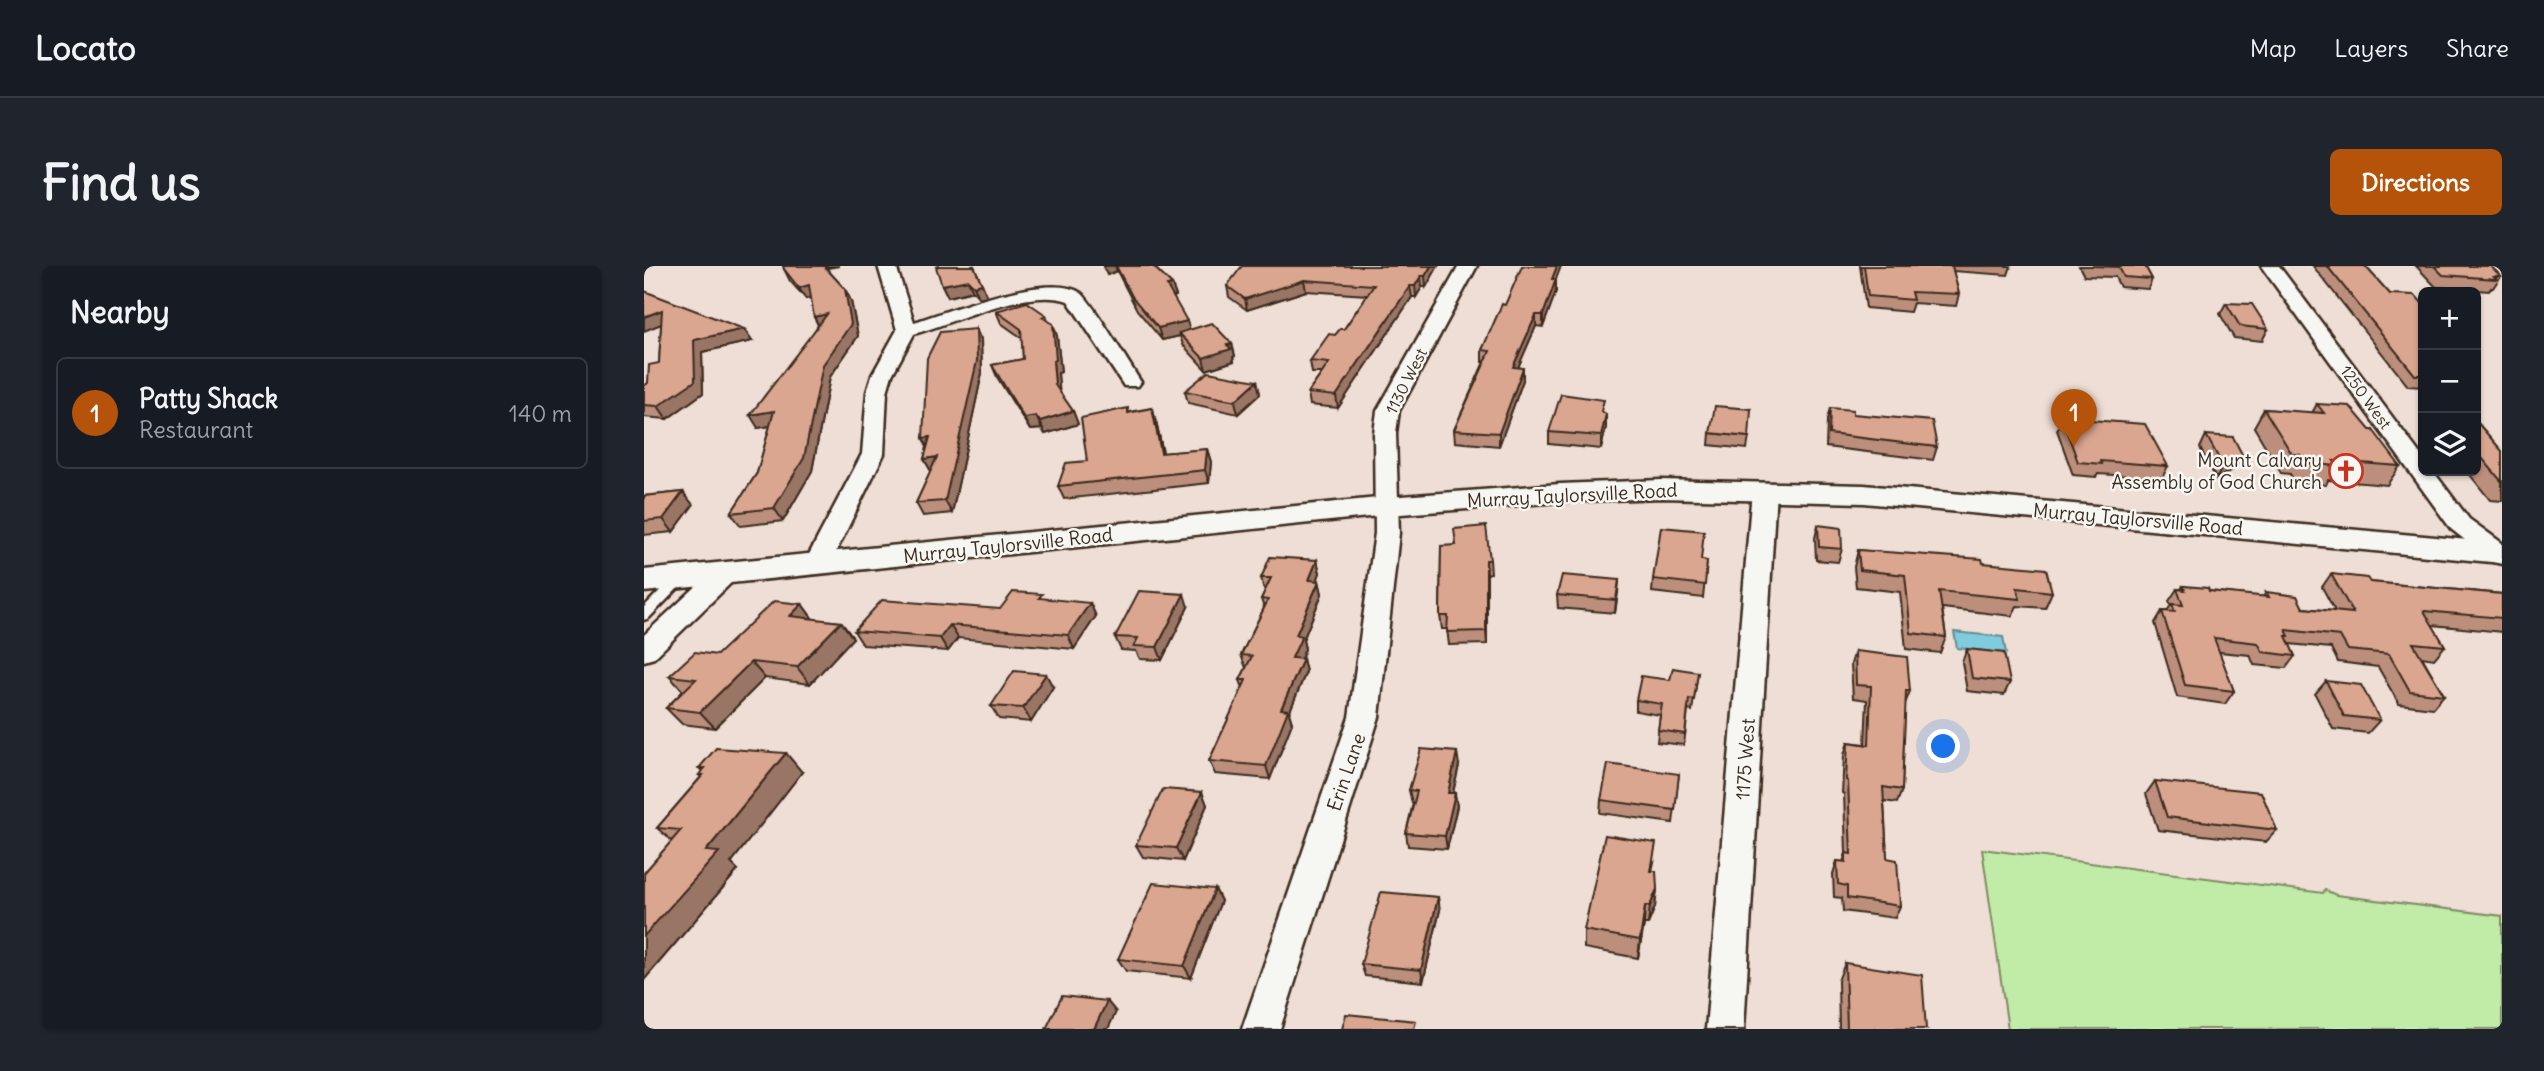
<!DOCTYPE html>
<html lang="en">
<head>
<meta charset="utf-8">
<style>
	:root { --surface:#171b24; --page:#20242c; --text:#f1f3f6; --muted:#9ea1a6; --line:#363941; --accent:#b45309 }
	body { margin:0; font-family:Delius,sans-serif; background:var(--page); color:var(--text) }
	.controls { position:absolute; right:21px; top:21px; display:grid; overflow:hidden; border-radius:10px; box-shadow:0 2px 5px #0004 }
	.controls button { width:63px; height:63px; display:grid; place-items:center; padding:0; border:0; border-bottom:2px solid var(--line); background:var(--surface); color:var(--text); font:35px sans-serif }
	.you { position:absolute; left:1300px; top:481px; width:24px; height:24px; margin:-18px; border:5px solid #fff; border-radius:50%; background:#1a73e8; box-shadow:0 0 0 10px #1a73e833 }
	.badge { display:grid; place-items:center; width:46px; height:46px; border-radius:50%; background:var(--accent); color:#fff; font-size:23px; font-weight:700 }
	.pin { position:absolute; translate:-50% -58px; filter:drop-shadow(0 2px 4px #0008) }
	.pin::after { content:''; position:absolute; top:37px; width:24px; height:21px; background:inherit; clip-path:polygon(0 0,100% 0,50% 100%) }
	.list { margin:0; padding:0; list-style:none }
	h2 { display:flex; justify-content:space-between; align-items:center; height:91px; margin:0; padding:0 28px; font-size:30px }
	h2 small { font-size:23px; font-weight:400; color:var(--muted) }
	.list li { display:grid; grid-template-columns:46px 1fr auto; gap:21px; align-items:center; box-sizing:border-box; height:112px; margin:0 14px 14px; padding:0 14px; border:2px solid var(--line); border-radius:10px }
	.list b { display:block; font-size:26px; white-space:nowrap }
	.list p { margin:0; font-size:23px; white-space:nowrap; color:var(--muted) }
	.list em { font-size:23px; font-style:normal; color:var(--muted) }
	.icon { flex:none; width:38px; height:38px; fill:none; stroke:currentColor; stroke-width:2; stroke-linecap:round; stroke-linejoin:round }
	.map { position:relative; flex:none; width:1858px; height:763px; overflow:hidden; border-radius:10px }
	header { display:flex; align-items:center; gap:42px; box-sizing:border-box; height:98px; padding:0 35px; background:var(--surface); border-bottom:2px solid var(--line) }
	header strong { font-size:33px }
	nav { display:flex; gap:38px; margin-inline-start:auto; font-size:24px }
	.intro { display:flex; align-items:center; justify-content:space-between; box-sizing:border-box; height:168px; padding:0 42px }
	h1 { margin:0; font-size:49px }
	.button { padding:18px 32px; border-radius:10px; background:var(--accent); color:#fff; font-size:24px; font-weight:700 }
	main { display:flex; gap:42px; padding:0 42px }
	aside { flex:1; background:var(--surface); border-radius:10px; box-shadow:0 2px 5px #0004 }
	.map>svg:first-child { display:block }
	.green { fill:#c1eca8; stroke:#7e8b63; stroke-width:2 }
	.water { fill:#80ccdf; stroke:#648b92; stroke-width:2 }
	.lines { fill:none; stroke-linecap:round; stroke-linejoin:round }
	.service-casing { stroke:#3b2a1e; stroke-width:5 }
	.minor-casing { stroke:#3b2a1e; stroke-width:5 }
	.tertiary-casing { stroke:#3b2a1e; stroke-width:5 }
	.service { fill:#f6f6f2; fill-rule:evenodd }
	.minor { fill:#f6f6f2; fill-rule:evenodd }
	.tertiary { fill:#f6f6f2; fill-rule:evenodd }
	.wall { fill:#bc8f7c; stroke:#3b2a1e; stroke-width:2 }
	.shaded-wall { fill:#997465; stroke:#3b2a1e; stroke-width:2 }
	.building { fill:#dba690; stroke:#3b2a1e; stroke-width:2 }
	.labels { text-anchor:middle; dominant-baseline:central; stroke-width:5; stroke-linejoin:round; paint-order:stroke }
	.far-street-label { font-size:16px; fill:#3b2a1e; stroke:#f6f6f2 }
	.poi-label { font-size:19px; fill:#3b2a1e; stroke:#f6f6f2; text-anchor:end }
	.street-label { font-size:19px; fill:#3b2a1e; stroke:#f6f6f2 }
</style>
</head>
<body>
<header>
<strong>Locato</strong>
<nav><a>Map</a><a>Layers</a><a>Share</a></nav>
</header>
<div class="intro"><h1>Find us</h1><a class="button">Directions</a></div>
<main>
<aside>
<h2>Nearby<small></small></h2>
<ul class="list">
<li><span class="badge">1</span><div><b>Patty Shack</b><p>Restaurant</p></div><em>140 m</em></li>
</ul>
</aside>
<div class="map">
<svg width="1858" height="763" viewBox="0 0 1858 763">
	<rect width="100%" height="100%" fill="#eeded5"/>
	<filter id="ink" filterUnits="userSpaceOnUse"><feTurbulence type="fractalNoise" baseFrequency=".0143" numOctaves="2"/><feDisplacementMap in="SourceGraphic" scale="14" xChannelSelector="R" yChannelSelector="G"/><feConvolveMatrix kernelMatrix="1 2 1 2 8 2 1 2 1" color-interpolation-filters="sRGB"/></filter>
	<g filter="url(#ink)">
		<!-- green -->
		<polygon class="green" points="1338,583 1679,627 1681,624 1692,629 1858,650 1858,763 1364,763"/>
		<!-- water -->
		<polygon class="water" points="1310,366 1359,371 1362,387 1313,382"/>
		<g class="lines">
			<!-- service casing -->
			<g class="service-casing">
				<polygon id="service" points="36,308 41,309 43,312 41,315 5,352 0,354 0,341 31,309"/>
			</g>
			<!-- minor casing -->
			<g class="minor-casing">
				<g id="minor">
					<path d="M234,0H252L270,56C305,45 405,5 437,27C447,34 487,101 497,116L494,120H480L424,35C383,21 312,56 270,68L248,109L243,126L240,188L186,298L182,304L173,306L164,304L160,298L218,188L223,126L228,109L253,64Z"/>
					<polygon points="815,0 833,0 755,145 752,167 755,267 735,451 636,763 598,763 705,451 731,267 730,167 733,145"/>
					<polygon points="1617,0 1635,0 1779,192 1779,205 1789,205 1825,253 1858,277 1858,298 1849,296 1807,263"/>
					<polygon points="1120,217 1128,219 1132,224 1100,763 1062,763 1108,224 1112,219"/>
					<polygon points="82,299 91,301 95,307 91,313 10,392 0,395 0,369 73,301"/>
				</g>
			</g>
			<!-- tertiary casing -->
			<g class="tertiary-casing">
				<polygon id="tertiary" points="1017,214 1220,219 1858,277 1858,297 1220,237 1017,232 916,236 744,249 0,326 0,304 744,231 916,218"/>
			</g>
			<!-- service -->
			<use href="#service" class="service"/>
			<!-- minor -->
			<use href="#minor" class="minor"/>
			<!-- tertiary -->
			<use href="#tertiary" class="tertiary"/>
		</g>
		<!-- wall -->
		<g class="wall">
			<polygon points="330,0 343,30 335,32 329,25 304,31 298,19"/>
			<polygon points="460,0 509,0 528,19 532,30 529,31 546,64 588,78 591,90 589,91 590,95 562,104 539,79 536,70 518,74 493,44 473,5 463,9"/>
			<polygon points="794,0 782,21 778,21 772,31 768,31 694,142 666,139 664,127 678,107 668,107 666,95 691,69 700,63 723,29 662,25 603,44 585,31 583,20"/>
			<polygon points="1216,0 1367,0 1364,9 1309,5 1315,28 1312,40 1269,37 1266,46 1222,42"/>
			<polygon points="1435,0 1501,0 1508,13 1504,23 1476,21 1471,11 1440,10"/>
			<polygon points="1669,0 1721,0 1746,28 1779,38 1779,121 1764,120"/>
			<polygon points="1772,0 1846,0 1857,10 1849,22 1847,22 1845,25 1792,21"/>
			<polygon points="140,3 183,3 201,23 207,35 214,70 186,111 168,205 139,255 97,260 87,247 113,207 126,160 114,162 174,59 170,51 167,31 162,33 146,15"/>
			<polygon points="912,13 912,25 899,61 892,60 874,101 879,102 879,114 855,180 811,176 810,164 840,96 838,96 838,84 861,39"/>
			<polygon points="0,25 108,75 58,86 59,127 23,153 0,151 0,120 4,117 15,97 17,59"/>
			<polygon points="1582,37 1624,63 1618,75 1590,72 1576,48"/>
			<polygon points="352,45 402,49 404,55 409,58 413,70 417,106 414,107 415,125 429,145 434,158 401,168 398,163 386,164 353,111 348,99 379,93 378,72 357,57"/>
			<polygon points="337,74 338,107 308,247 279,250 272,237 287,205 280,193 283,181 279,172"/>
			<polygon points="613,115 616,128 594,148 544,137 541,125"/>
			<polygon points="1673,138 1756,200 1743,219 1684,214 1682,219 1650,216 1646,208 1637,207 1610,161 1620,143 1668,147"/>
			<polygon points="508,142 512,155 519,187 563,183 567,196 565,217 420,233 414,220 443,195 485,146"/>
			<polygon points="1186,142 1209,148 1293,181 1289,194 1182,181 1183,154"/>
			<polygon points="960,147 962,161 957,183 905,178 905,166"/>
			<polygon points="1418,152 1524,200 1518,212 1454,208 1452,211 1429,209 1413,164"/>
			<polygon points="1832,155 1858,185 1858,235 1846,234 1823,205 1832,205"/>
			<polygon points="1066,167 1105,171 1103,183 1065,179"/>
			<polygon points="1562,169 1592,202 1572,213 1556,182"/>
			<polygon points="39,226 49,239 29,266 0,269 0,230"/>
			<polygon points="1174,259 1198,283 1194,296 1172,294 1171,272"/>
			<polygon points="797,280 846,294 847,307 843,308 843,378 805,379 803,363 798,363 796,350"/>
			<polygon points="1214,284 1339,297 1408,326 1401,342 1373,340 1368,350 1298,342 1302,371 1296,387 1262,383 1256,326 1212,321 1210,301"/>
			<polygon points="673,294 676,307 673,314 675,315 678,328 659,374 661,383 657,393 659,393 662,406 645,447 648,457 626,513 571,508 565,495 599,422 596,414 602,402 597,389 620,342 617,333 621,325 617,312"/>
			<polygon points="1057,294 1063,295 1059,332 1008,326 1009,313"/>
			<polygon points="1687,308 1726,316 1858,328 1858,366 1788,359 1801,380 1790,393 1778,391 1800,429 1789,442 1755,438 1734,401 1694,396 1687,382 1645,378 1651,390 1642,402 1610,399 1606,389 1575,386 1590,425 1581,438 1533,431 1511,357 1518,345 1523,345 1527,339 1525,335 1533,323 1537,323 1539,320 1565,325 1619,331 1622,326 1659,342 1691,345 1678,321"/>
			<polygon points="975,314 971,347 914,342 913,329"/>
			<polygon points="401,333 452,350 430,383 314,372 304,385 219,379 210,365 356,343"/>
			<polygon points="158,338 169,353 197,356 209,372 166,418 121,412 71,462 38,458 22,442 39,425 25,410 73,389"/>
			<polygon points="544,341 518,394 496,393 492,385 477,384 471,371"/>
			<polygon points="1323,383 1366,416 1360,429 1323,425 1318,396"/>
			<polygon points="1211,385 1266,425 1261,438 1258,524 1253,537 1240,535 1243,592 1256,640 1251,652 1199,645 1198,632 1190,631 1189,608 1193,595 1199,596 1202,587 1200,528 1198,527 1200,489 1204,476 1221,478 1223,434 1209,432 1207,398"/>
			<polygon points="1054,406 1048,445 1044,444 1040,479 1013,476 1016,449 992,445 992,434 1026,414"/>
			<polygon points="1682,415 1736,454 1724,467 1689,463 1671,428"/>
			<polygon points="409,421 387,456 355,453 347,440"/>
			<polygon points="815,499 809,527 813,540 803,583 764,580 762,567 769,537 768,537 765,524"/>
			<polygon points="55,502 158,506 87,597 94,604 0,714 0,607 28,575 13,562 57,511 55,509 58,505"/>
			<polygon points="1035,508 1029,557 956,547 957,534"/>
			<polygon points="1511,515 1633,564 1622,576 1514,564 1502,528"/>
			<polygon points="558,526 563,539 539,595 499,591 492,579"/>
			<polygon points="1010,596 1008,605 1013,623 1011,641 1004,658 1000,658 994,692 940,682 940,664"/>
			<polygon points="571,623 577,635 547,712 482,705 474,693"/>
			<polygon points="796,644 779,716 721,710 717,698"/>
			<polygon points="1201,697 1282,763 1195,763 1194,715"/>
		</g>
		<!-- shaded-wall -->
		<g class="shaded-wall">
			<polygon points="177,0 195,0 179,3"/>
			<polygon points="460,0 471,0 473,5 463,9"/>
			<polygon points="787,0 794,0 782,21 781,10"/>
			<polygon points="913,0 917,0 908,24 908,13"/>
			<polygon points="777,10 778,21 772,31 771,20"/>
			<polygon points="912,13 912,25 899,61 899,49"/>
			<polygon points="324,14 329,25 304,31 298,19"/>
			<polygon points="660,14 662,25 603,44 601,33"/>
			<polygon points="338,18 343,30 335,32 330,20"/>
			<polygon points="165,19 172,30 162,33 155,22"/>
			<polygon points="528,19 532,30 526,32 523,20"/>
			<polygon points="766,20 768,31 694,142 692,130"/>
			<polygon points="201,23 207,35 214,70 186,111 168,205 139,255 130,242 179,99"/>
			<polygon points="18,44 25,55 0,65 0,51"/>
			<polygon points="183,48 177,63 170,51"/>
			<polygon points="892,49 892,60 869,113 869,101"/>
			<polygon points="543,55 547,67 535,67 536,70 518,74 514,62"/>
			<polygon points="409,58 413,70 417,106 414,107 416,131 411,119 409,95"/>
			<polygon points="100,63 108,75 58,86 59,127 23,153 14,140 50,74"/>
			<polygon points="332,63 337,74 338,107 308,247 301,235"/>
			<polygon points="588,78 591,90 589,91 590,95 562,104 559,92"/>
			<polygon points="879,102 879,114 855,180 855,167"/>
			<polygon points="613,115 616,128 594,148 591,135"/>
			<polygon points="508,142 512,155 522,200 517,187"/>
			<polygon points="130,145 138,158 114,162 106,149"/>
			<polygon points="429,145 434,158 401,168 396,155"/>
			<polygon points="962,148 962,161 957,183 957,170"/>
			<polygon points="392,150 398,163 386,164 380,152"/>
			<polygon points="286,171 285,184 279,172"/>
			<polygon points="563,183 567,196 565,217 561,204"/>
			<polygon points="1599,190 1592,202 1572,213 1579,200"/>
			<polygon points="293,191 287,205 280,193"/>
			<polygon points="39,226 49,239 29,266 19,253"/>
			<polygon points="673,294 676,307 668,327 665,314"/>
			<polygon points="842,294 843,308 843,378 842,365"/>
			<polygon points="975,314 974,327 971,347 972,334"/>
			<polygon points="675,315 678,328 659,374 661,383 652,405 648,392 652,369"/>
			<polygon points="540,328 544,341 518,394 513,381"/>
			<polygon points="446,337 452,350 430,383 424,369"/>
			<polygon points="158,338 170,355 146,350"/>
			<polygon points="197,356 209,372 166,418 153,401"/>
			<polygon points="306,359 314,372 304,385 296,372"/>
			<polygon points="659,393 662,406 645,447 648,457 626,513 622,500 637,443"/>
			<polygon points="107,396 121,412 71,462 56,446"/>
			<polygon points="402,408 409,421 387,456 379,442"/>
			<polygon points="813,486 815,499 806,540 804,527"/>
			<polygon points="142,487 158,506 87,597 94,604 0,714 0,670 62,585"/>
			<polygon points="558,526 563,539 539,595 532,582"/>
			<polygon points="811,527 813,540 803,583 801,570"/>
			<polygon points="571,623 577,635 547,712 540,700"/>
			<polygon points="1013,623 1011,641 1004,658 1006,640"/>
			<polygon points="794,631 796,644 779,716 777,704"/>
			<polygon points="1001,640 1000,658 994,692 996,674"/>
			<polygon points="463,735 472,746 464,763 450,763"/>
		</g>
		<!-- building -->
		<g class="building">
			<polygon points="139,0 180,0 201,23 207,58 179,99 160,192 130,242 87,247 113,207 130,145 106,149 183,48 170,51 165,19 155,22 140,3"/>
			<polygon points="295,0 330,0 338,18 330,20 324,14 298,19 292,1"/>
			<polygon points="472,0 509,0 528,19 523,20 543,55 514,62 489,32"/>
			<polygon points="598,0 787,0 781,10 777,10 771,20 766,20 692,130 664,127 685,97 666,95 685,68 691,69 696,63 700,63 730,19 660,14 601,33 583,20"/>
			<polygon points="878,0 913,0 908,13 912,13 899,49 892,49 869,101 879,102 855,167 810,164 846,85 838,84 858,38 861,39"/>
			<polygon points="1220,0 1308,0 1315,28 1267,26 1269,34 1224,30"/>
			<polygon points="1449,0 1501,0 1508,13 1480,11 1475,1"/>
			<polygon points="1683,0 1721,0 1746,28 1771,29 1779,38 1779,109 1771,109"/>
			<polygon points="1790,0 1846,0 1857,10 1850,10 1853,13 1799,9"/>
			<polygon points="0,25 100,63 50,74 51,115 14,140 0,139 0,120 4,117 5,99 15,97 18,44 0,51"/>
			<polygon points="383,36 402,49 398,51 409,58 412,94 409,95 411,119 429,145 396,155 392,150 380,152 348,99 379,93 377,63 352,45"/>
			<polygon points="1582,37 1608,38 1624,63 1596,60"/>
			<polygon points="568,57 588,78 583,79 587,83 559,92 535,67"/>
			<polygon points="332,63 333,95 301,235 272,237 293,191 280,193 286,171 279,172 283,92 296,66"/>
			<polygon points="564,106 613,115 591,135 541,125"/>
			<polygon points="917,128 960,134 957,145 962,148 957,170 905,166"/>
			<polygon points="1673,138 1706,140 1726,164 1729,164 1756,200 1690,195 1694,200 1662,197 1657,189 1648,188 1620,143 1680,147"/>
			<polygon points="1071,140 1107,143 1105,171 1066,167"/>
			<polygon points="484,142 484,147 508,142 517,187 563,183 561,204 414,220 422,197 443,195 437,152"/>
			<polygon points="1186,142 1209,144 1209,148 1288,155 1293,181 1185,168"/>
			<polygon points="1418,152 1501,158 1524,200 1457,195 1458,198 1434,196"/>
			<polygon points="1832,155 1858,185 1858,216 1832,185"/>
			<polygon points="1562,169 1589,171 1599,190 1579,200"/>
			<polygon points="39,226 19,253 0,255 0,230"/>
			<polygon points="1174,259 1197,262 1198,283 1175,281"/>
			<polygon points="842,260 846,294 842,294 842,365 803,366 804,350 796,350 797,280 812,279 810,263"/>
			<polygon points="1017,261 1060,265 1057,294 1063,295 1061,319 1009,313"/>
			<polygon points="1214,284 1338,293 1339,297 1402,303 1408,326 1373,322 1376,333 1295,325 1302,371 1267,367 1261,309 1216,304"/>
			<polygon points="626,291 673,294 665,314 675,315 652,369 658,370 648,392 659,393 637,443 644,444 622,500 565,495 602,414 596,414 608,390 597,389 624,334 617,333 627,312 617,312"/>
			<polygon points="1687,308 1723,312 1726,316 1858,328 1858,352 1780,345 1801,380 1769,377 1800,429 1766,425 1745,388 1704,384 1696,370 1642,364 1645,370 1642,370 1651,390 1619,386 1614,377 1570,372 1590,425 1541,419 1518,345 1531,346 1528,338 1539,339 1533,323 1541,324 1539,320 1564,322 1565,325 1625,331 1622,326 1653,330 1659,342 1709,347"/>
			<polygon points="918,309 975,314 972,334 913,329"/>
			<polygon points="495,325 540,328 513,381 490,380 494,372 471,371"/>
			<polygon points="369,326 398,328 395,332 446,337 424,369 306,359 296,372 210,365 238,334 356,343"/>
			<polygon points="130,335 158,338 146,350 197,356 153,401 107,396 56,446 22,442 52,413 25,410 51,386 73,389"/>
			<polygon points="1323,383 1360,387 1366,416 1328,412"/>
			<polygon points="1211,385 1263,391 1266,425 1262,425 1258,524 1239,521 1243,592 1253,594 1256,640 1203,632 1203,620 1194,618 1193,595 1202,596 1202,587 1207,588 1204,515 1202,514 1204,476 1225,479 1227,420 1212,419"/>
			<polygon points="1029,402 1054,406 1050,434 1045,433 1041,468 1014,464 1018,438 992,434 997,410 1026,414"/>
			<polygon points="370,405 402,408 379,442 347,440"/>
			<polygon points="1682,415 1717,419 1736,454 1700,450"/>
			<polygon points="72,482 142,487 62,585 75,586 0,670 0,607 37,564 13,562 59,509 55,509 61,502 55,502"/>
			<polygon points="777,483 813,486 804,527 811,527 801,570 762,567 773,525 765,524"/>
			<polygon points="964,498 1035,508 1031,544 957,534"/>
			<polygon points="1511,515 1617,526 1633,564 1523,551"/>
			<polygon points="519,523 558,526 532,582 492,579"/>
			<polygon points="961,569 1012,577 1007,605 1012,605 1013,623 1006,640 1001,640 996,674 940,664"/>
			<polygon points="509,617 571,623 540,700 474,693"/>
			<polygon points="737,626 794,631 777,704 717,698"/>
			<polygon points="1201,697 1278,709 1282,763 1203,763"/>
			<polygon points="418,730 463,735 450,763 402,763"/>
			<polygon points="702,748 772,755 770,763 698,763"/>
		</g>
	</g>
	<!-- icons -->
	<defs>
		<g id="church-ring" transform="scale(1.75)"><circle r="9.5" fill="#f6f6f2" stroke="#c8321e" stroke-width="1.5"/><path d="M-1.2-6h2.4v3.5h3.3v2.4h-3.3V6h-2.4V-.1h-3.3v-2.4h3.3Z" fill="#c8321e"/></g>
	</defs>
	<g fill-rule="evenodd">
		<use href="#church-ring" x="1702" y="205"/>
	</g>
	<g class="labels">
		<!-- far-street labels -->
		<g class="far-street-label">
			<text transform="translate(762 115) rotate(-63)">1130 West</text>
			<text transform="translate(1722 131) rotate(54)">1250 West</text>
		</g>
		<!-- poi labels -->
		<g class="poi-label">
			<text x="1678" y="194">Mount Calvary<tspan x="1678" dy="22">Assembly of God Church</tspan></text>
		</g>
		<!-- street labels -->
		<g class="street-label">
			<text transform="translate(928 229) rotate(-3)">Murray Taylorsville Road</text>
			<text transform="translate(1494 253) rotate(5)">Murray Taylorsville Road</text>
			<text transform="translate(364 279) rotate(-6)">Murray Taylorsville Road</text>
			<text transform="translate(1101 493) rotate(-86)">1175 West</text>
			<text transform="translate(702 506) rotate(-71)">Erin Lane</text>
		</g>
	</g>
</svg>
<div class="controls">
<button>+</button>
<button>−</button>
<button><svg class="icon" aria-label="layers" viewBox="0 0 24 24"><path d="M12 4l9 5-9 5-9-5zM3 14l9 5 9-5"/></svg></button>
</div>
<div class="you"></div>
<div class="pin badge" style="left:1430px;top:181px">1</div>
</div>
</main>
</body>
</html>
